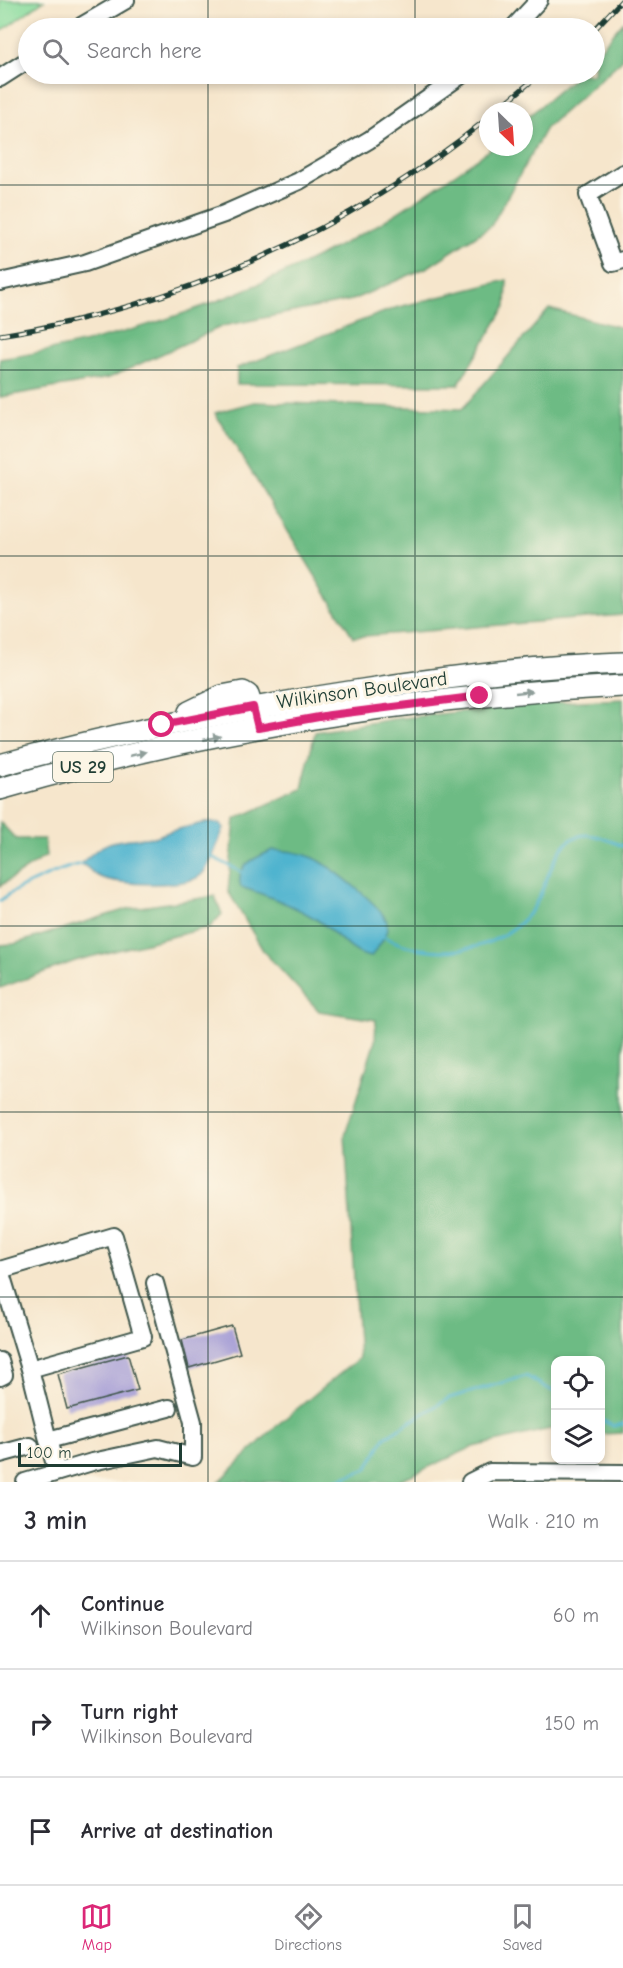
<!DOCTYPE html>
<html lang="en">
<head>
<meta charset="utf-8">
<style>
	:root { --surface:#fff; --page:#f7f7f7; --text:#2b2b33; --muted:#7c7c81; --line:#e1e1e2; --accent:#db2777 }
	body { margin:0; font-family:"Comic Neue",sans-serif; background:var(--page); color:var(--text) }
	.controls { position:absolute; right:18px; bottom:18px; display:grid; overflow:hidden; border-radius:12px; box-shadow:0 3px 9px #0003 }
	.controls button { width:54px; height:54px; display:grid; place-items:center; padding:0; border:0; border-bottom:2px solid var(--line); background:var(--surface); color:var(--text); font:30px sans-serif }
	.compass { position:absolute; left:479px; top:102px; width:54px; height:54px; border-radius:50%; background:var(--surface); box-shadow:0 3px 9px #0003; rotate:155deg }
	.scale { position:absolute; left:18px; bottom:15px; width:164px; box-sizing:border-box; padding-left:6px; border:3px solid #1f3d34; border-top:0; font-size:16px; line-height:21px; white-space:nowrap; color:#1f3d34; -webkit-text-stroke:4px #fcf5e5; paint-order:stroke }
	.stop { position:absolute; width:18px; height:18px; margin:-14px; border:4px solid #db2777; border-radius:50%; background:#fff }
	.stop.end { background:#db2777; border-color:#fff; box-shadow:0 2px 6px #0008 }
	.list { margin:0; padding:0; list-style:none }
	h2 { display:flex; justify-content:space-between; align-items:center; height:78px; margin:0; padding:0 24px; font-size:26px }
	h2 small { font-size:20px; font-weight:400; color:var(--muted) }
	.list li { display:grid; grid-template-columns:39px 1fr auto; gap:18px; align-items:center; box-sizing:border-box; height:108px; padding:0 24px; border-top:2px solid var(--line) }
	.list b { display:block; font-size:22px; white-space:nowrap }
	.list p { margin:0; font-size:20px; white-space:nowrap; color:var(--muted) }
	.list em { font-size:20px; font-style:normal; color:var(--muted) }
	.icon { flex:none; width:33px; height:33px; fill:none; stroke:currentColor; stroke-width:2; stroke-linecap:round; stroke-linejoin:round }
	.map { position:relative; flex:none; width:623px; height:1482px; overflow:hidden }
	.search { position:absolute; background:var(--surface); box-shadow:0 3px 9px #0003; left:18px; right:18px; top:18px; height:66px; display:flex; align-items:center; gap:15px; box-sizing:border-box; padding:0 21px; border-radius:33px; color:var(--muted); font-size:22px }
	.sheet { height:402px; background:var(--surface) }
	nav { display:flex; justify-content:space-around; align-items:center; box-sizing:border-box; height:84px; border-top:2px solid var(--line); background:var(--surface); font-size:16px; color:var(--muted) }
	nav a { display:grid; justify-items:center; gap:3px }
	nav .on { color:var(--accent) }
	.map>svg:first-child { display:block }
	.green { fill:#87db9d; stroke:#538c68; stroke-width:1.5 }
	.forest { fill:#6dbb84; stroke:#467c5c; stroke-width:1.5 }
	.water { fill:#50b4cf; stroke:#387882; stroke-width:1.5 }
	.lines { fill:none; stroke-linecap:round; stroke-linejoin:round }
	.stream { stroke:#50b4cf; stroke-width:3 }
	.building { fill:#aaa3d7 }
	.minor-casing { stroke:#3f564b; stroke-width:20 }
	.major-casing { stroke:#3f564b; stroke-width:24 }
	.minor { stroke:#fff; stroke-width:16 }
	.major { stroke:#fff; stroke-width:21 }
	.rail-casing { stroke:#1f3d34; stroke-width:5 }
	.rail { stroke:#fcf5e5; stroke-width:3; stroke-dasharray:9; stroke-linecap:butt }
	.oneway { fill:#8f9e9a }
	.route { stroke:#db2777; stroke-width:8 }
	.grid { fill:none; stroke:#1f3d34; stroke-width:1.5; stroke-opacity:0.55 }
	.labels { text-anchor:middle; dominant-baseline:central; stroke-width:6; stroke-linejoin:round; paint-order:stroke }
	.shield { fill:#fcf5e5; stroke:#617469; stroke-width:1.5 }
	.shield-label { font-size:18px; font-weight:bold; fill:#1f3d34 }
	.street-label { font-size:20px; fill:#1f3d34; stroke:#fcf5e5 }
</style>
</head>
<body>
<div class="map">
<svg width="623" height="1482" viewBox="0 0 623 1482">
	<rect width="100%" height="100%" fill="#fcf5e5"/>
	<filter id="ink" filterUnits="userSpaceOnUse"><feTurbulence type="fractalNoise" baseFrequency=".0167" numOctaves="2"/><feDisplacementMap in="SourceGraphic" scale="12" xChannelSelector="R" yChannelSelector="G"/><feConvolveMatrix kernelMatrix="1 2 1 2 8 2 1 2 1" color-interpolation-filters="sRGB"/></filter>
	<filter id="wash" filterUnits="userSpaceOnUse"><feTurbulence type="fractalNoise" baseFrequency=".008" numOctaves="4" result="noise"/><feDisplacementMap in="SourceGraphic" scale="24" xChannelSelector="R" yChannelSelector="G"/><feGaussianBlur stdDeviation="1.35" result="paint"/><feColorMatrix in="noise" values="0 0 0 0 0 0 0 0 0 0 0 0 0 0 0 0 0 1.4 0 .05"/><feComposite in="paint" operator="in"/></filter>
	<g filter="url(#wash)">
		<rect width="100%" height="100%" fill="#f6e6cc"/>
		<!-- green -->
		<polygon class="green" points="0,0 44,0 0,32"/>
		<!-- forest -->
		<g class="forest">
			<path d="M623,22L622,60L546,128L491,226L428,267L352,300L223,326L109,378L0,397V359C126,340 251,295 363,233C404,211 442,182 481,156L492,147H524V120L578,74H594L595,55Z"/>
			<polygon points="507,280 506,306 458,385 237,384 237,368 395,308"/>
			<polygon points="549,309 623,328 623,615 353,637 215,413 254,402 462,409"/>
			<polygon points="623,699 623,1433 601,1434 600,1360 556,1360 555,1428 473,1447 396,1482 219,1482 276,1426 359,1358 345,1135 375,1041 376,1020 319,1011 264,952 228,891 235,819 302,789 315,732 394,719 540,703"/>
			<polygon points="0,822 16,839 44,839 46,856 0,886"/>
			<polygon points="215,896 222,914 210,927 78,960 0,988 0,945 14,944 127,909"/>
		</g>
		<!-- water -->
		<g class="water">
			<path d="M209,822L221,824L224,828C218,841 211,866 201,875C187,888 118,885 100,877C92,874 89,867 81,864C107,836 119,841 154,837C160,836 166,832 172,831C184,827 197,825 209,822Z"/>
			<path d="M273,850C288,851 300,852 314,858C329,865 385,908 387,923C389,936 377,947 371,957C348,953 334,929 314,918C291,904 266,895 241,887C234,865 257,857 273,850Z"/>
		</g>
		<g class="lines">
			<!-- stream -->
			<g class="stream">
				<polyline points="208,855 242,872"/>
				<path d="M0,901C13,889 66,866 82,864"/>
				<path d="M381,935C428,962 497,955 531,911C547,891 552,843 579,836C593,832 610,841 623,846"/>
				<polyline points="600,1419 613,1426 623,1424"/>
				<polyline points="332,1482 367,1469 385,1437 449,1398 526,1376 556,1393"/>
			</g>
		</g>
		<g id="blocks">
			<!-- building -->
			<g class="building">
				<polygon points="232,1326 240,1353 189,1368 182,1340"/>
				<polygon points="128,1355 138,1390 67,1409 58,1374"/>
			</g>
		</g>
	</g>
	<g filter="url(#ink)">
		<use href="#blocks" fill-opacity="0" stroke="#3f564b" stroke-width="1.5"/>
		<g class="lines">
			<!-- minor casing -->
			<g class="minor-casing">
				<g id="minor">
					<polyline points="78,28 126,0"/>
					<polyline points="513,28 539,0"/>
					<polyline points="0,78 28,60"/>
					<polyline points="623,173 588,195 613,263 623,260"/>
					<polyline points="0,282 85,263 224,214 299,181 369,140 463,74"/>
					<polyline points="0,1361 4,1375 0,1377"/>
					<polyline points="30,1369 0,1270 114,1236 143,1337 30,1369 48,1440"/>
					<polyline points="0,1454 30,1446"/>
					<polyline points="57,1472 48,1440 169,1408"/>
					<polyline points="25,1482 92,1462 158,1448 193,1457 193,1422 155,1283"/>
					<polyline points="470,1482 490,1472 623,1473"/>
				</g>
			</g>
			<!-- major casing -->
			<g class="major-casing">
				<g id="major">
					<polyline points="189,712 222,696 243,692 248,695 256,719"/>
					<path d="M0,765C117,733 236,709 356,691C444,677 534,666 623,663"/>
					<path d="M0,789C202,730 413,696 623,686"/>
				</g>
			</g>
			<!-- minor -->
			<use href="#minor" class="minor"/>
			<!-- major -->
			<use href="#major" class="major"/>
			<!-- rail casing -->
			<g class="rail-casing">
				<g id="rail">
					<polyline points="594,30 622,0"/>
					<polyline points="496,111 540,74"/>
					<path d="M0,335C176,308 350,230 488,118"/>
				</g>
			</g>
			<!-- rail -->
			<use href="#rail" class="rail"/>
		</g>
		<!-- one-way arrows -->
		<defs><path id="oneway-solid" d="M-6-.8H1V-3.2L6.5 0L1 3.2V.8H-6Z" transform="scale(1.5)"/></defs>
		<g class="oneway">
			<use href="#oneway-solid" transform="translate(524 692) rotate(-6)"/>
			<use href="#oneway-solid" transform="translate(212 738) rotate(-12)"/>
			<use href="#oneway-solid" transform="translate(138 754) rotate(-13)"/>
		</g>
	</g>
	<g class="lines" filter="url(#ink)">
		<!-- route -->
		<polyline class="route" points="162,725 253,707 258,728 330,715 480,696"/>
	</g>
	<!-- grid -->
	<path class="grid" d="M208,0V28M415,0V28M208,74V1482M415,74V1482M0,185H623M0,370H623M0,556H623M0,741H623M0,926H623M0,1112H623M0,1297H623"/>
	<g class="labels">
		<!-- shield labels -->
		<rect class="shield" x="53" y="752" width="60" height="30" rx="4.5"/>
		<g class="shield-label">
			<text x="83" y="767">US 29</text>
		</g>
		<!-- street labels -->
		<g class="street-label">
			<text transform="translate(362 690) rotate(-8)">Wilkinson Boulevard</text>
		</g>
	</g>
</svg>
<div class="controls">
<button><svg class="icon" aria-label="locate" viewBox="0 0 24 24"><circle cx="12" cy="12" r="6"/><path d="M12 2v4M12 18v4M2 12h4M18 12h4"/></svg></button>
<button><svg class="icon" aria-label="layers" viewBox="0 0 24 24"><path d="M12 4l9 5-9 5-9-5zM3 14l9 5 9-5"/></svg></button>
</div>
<svg class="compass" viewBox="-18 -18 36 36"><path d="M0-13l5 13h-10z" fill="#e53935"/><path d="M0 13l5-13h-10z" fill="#7c7c81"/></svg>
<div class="scale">100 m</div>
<div class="stop" style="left:162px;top:725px"></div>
<div class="stop end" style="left:480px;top:696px"></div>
<div class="search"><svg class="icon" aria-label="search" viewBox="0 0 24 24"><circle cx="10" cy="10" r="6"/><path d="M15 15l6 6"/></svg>Search here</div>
</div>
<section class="sheet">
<h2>3 min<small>Walk · 210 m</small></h2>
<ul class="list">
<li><svg class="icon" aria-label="ahead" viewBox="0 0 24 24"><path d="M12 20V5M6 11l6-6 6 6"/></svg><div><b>Continue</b><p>Wilkinson Boulevard</p></div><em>60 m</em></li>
<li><svg class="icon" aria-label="right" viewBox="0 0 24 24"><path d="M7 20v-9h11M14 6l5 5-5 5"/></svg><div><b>Turn right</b><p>Wilkinson Boulevard</p></div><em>150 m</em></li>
<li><svg class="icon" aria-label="arrive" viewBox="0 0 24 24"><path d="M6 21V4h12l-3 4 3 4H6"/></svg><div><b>Arrive at destination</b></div></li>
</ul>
</section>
<nav>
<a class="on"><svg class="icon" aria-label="map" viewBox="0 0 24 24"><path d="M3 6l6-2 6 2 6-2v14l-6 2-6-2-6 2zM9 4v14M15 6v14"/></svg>Map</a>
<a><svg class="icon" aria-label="directions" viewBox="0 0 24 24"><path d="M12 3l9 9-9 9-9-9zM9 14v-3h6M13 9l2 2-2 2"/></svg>Directions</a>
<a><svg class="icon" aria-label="saved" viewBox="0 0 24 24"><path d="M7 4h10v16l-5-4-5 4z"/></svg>Saved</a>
</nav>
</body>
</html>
